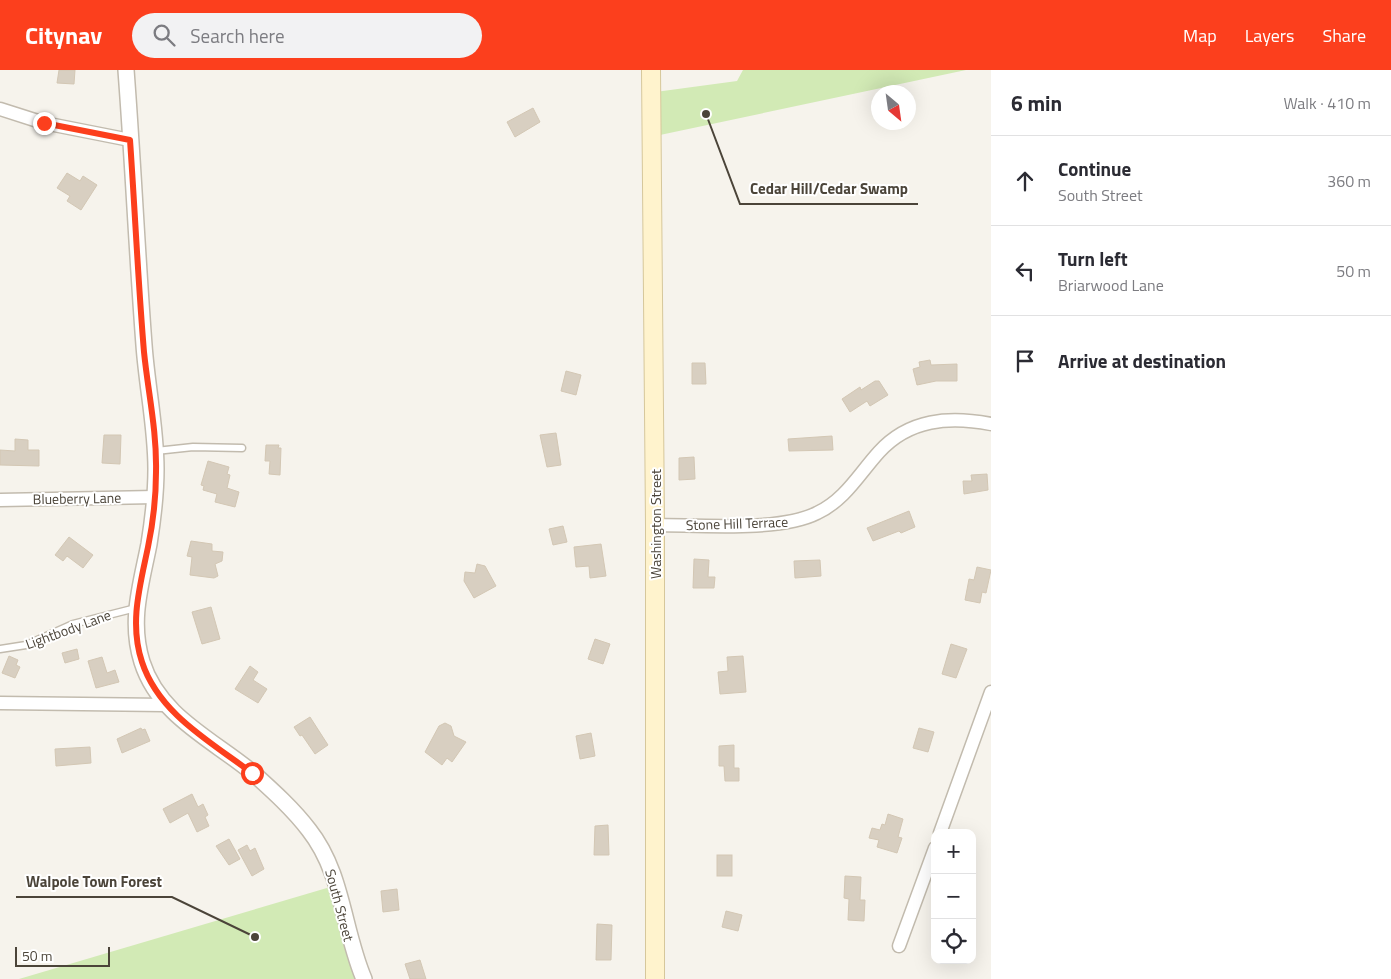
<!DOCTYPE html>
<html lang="en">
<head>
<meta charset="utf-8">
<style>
	:root { --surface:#fff; --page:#f2f2f3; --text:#2b2b33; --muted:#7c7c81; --line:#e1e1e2; --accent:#fc3f1d }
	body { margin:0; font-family:"Titillium Web",sans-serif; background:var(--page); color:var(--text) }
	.controls { position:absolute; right:15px; bottom:15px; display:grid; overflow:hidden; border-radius:10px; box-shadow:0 5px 20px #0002 }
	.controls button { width:45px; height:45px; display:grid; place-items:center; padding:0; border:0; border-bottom:1px solid var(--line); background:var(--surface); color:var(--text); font:25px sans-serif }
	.compass { position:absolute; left:871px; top:15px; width:45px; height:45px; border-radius:50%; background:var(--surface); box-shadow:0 5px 20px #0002; rotate:151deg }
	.scale { position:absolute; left:15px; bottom:12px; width:95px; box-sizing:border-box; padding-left:5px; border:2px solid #4b4439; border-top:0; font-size:14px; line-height:18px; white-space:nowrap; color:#4b4439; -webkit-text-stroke:4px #fff; paint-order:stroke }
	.stop { position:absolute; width:15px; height:15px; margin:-11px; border:4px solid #fc3f1d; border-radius:50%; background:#fff }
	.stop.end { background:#fc3f1d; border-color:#fff; box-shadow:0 1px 5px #0008 }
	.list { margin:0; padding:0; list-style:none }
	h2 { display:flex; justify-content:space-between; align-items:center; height:65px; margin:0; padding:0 20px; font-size:21px }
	h2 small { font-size:16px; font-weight:400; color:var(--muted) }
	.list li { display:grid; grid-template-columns:32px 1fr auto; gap:15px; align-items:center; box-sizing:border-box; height:90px; padding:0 20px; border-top:1px solid var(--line) }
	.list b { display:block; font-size:19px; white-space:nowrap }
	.list p { margin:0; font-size:16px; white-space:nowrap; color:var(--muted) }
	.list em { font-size:16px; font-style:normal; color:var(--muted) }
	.icon { flex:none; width:28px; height:28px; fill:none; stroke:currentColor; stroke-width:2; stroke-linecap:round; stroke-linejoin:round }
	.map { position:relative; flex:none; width:991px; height:909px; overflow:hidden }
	header { display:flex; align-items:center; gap:30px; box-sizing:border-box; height:70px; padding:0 25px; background:var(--accent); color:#fff }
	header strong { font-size:24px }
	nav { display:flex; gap:28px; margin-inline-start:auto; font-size:18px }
	.search { width:350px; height:45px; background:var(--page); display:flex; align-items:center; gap:12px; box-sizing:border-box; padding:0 18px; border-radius:28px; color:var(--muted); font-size:19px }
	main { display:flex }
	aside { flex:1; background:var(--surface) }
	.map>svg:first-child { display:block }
	.green { fill:#d2eab5 }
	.building { fill:#d8cfc1; stroke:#d3c7b4 }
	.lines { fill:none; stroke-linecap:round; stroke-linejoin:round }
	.service-casing { stroke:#c2bbae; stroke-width:9 }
	.minor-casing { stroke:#c2bbae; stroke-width:15 }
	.tertiary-casing { stroke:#c2bbae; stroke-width:18 }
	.secondary-casing { stroke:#d6c79b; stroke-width:20 }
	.service { stroke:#fff; stroke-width:6 }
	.minor { stroke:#fff; stroke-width:12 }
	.tertiary { stroke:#fff; stroke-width:15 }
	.secondary { stroke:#fff3cd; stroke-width:18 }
	.route { stroke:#fc3f1d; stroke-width:6 }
	.labels { text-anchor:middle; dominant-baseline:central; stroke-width:4; stroke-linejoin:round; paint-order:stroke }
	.street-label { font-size:14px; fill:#4b4439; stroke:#fff }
	.leader { fill:none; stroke:#4b4439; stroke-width:2 }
	.callout-dot { fill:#4b4439; stroke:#fff; stroke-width:2 }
	.callout-label { font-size:15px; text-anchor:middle; font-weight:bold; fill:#4b4439; stroke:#fff; stroke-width:4; stroke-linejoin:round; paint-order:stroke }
</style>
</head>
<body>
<header>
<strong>Citynav</strong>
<div class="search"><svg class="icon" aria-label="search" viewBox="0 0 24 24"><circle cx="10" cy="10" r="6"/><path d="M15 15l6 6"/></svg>Search here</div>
<nav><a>Map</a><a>Layers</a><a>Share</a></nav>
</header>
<main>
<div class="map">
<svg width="991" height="909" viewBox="0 0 991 909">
	<rect width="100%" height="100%" fill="#f6f3ec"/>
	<!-- green -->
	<g class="green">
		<polygon points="743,0 966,0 660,65 648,23 737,11"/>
		<polygon points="337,815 364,909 19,909"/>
	</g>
	<!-- building -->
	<g class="building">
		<polygon points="59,0 75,0 74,14 57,13"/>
		<polygon points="533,38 540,52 515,67 507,52"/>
		<polygon points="67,103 80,111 83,106 97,115 81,140 67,131 70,126 57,118"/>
		<polygon points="930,290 931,295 957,294 957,311 936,311 917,315 913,299 920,297 919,292"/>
		<polygon points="692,293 705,293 706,314 692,314"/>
		<polygon points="566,301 581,305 576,325 561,321"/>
		<polygon points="875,311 879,311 888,325 870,336 867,331 850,342 842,329 860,317 861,320"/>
		<polygon points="556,363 561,395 547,397 540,365"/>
		<polygon points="104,365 121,365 120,394 102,393"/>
		<polygon points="832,366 833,380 789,381 788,369"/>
		<polygon points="15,369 28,370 28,380 39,380 39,396 0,395 0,380 15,381"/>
		<polygon points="266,375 279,375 278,378 281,378 280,405 269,404 270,391 265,391"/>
		<polygon points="694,387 695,409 679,410 679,388"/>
		<polygon points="208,391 229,397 227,404 230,405 227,418 239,422 235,437 215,432 217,424 203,420 204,416 201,415"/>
		<polygon points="987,404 988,420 964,424 963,411 972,411 971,405"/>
		<polygon points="909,441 915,457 901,463 899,461 873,471 867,458"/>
		<polygon points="563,456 567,472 553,475 549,459"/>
		<polygon points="69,467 93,485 83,498 67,486 63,491 55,485"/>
		<polygon points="191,471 212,474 212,481 223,482 222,491 215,494 218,506 214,508 190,505 192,487 187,486"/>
		<polygon points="601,474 606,506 590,508 589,496 576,497 574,477"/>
		<polygon points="694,489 709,490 708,507 715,507 714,518 693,518"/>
		<polygon points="820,490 821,506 795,508 794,491"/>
		<polygon points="477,494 485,496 496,516 474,528 464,511 465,502 475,503"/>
		<polygon points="977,497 991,500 986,523 982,522 980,533 965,530 969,509 974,510"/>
		<polygon points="211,537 220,569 202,574 192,542"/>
		<polygon points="595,569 610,574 603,594 588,589"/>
		<polygon points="951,574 967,579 956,608 942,604"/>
		<polygon points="77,579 79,589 65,593 62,583"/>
		<polygon points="9,586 18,590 16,595 20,597 15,608 2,603"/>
		<polygon points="743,586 746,622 720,624 718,602 728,601 727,587"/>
		<polygon points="102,587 107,603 115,600 119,612 96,618 88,591"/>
		<polygon points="250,596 258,602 253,610 267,619 258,633 235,619"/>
		<polygon points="310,647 328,675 315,684 302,665 300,666 294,657"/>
		<polygon points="445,653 451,656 454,666 466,672 452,692 447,688 442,695 425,682 439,656"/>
		<polygon points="141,658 142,660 145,659 150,671 122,683 117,669"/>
		<polygon points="919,658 934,662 928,682 913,678"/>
		<polygon points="591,663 595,686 580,689 576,666"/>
		<polygon points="734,675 734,698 739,698 739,711 725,711 724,696 719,696 719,676"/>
		<polygon points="90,677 91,693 56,696 55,679"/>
		<polygon points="192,724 198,737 203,734 208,745 205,747 209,756 197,762 188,743 170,753 163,739"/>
		<polygon points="888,744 903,749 898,767 902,768 897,783 877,777 879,770 869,768 872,758 880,760 882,754 885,755"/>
		<polygon points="608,755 609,785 594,785 595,756"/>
		<polygon points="229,769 240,789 229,795 216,776"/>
		<polygon points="247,775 250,781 255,778 264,799 252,806 238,780"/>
		<rect x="717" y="785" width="15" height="21"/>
		<polygon points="845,806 861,807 860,830 865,830 864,851 848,850 849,829 844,828"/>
		<polygon points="397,819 399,840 383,842 381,821"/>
		<polygon points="726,841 742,845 738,861 722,857"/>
		<polygon points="597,854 612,855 611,890 596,890"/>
		<polygon points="420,890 426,909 410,909 405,894"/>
	</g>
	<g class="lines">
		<!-- service casing -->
		<g class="service-casing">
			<g id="service">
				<polyline points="156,381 193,377 242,378"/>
				<polyline points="0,579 26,575 73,554 136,538"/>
			</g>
		</g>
		<!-- minor casing -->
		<g class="minor-casing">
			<g id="minor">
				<polyline points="0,39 44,53 130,70"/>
				<polyline points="0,430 155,427"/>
				<path d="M655,455C699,455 780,462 817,443C845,430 859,404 879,382C909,349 949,346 991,354"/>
				<polyline points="0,633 165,635"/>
				<polyline points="940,763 991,622"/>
				<polyline points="899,876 935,778"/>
			</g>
		</g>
		<!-- tertiary casing -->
		<g class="tertiary-casing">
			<path id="tertiary" d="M126,0C133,92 137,183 144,275C147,317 156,357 156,399C156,424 153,449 149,474C141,515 129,551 142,592C159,646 212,669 253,703C273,721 293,739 309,760C343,803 343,860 364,909"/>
		</g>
		<!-- secondary casing -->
		<g class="secondary-casing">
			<polyline id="secondary" points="651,0 655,455 655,909"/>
		</g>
		<!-- service -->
		<use href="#service" class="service"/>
		<!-- minor -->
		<use href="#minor" class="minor"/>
		<!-- tertiary -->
		<use href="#tertiary" class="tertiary"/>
		<!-- secondary -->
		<use href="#secondary" class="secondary"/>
	</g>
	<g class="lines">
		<!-- route -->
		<path class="route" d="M44,53L130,70C135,141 138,211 144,282C148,322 157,361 156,402C156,427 153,453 148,477C140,516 129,553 142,592C159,644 211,672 252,703"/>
	</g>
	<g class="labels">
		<!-- street labels -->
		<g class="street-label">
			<text transform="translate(77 428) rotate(-1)">Blueberry Lane</text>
			<text transform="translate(737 453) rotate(-2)">Stone Hill Terrace</text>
			<text transform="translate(655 454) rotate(-90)">Washington Street</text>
			<text transform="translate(68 559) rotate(-20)">Lightbody Lane</text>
			<text transform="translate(340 835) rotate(75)">South Street</text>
		</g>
	</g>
	<!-- callouts -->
	<path class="leader" d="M706 44L740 134H918M255 867L172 827H16"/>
	<g class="callout-dot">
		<circle cx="706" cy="44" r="5"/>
		<circle cx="255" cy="867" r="5"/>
	</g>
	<g class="callout-label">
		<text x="829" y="124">Cedar Hill/Cedar Swamp</text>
		<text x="94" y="817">Walpole Town Forest</text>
	</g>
</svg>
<div class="controls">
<button>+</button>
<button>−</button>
<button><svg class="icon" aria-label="locate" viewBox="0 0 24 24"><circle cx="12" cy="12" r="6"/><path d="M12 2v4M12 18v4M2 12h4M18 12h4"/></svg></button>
</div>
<svg class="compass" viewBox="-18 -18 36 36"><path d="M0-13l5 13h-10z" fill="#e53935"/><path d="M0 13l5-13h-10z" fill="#7c7c81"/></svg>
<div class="scale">50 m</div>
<div class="stop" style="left:252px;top:703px"></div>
<div class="stop end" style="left:44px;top:53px"></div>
</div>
<aside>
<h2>6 min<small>Walk · 410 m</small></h2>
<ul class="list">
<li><svg class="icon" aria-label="ahead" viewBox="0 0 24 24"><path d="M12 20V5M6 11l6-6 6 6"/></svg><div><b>Continue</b><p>South Street</p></div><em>360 m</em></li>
<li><svg class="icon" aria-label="left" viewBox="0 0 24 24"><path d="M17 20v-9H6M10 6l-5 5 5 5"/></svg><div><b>Turn left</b><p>Briarwood Lane</p></div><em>50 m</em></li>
<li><svg class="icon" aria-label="arrive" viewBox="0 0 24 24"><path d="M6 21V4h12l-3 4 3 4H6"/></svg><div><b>Arrive at destination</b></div></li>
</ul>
</aside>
</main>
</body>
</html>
